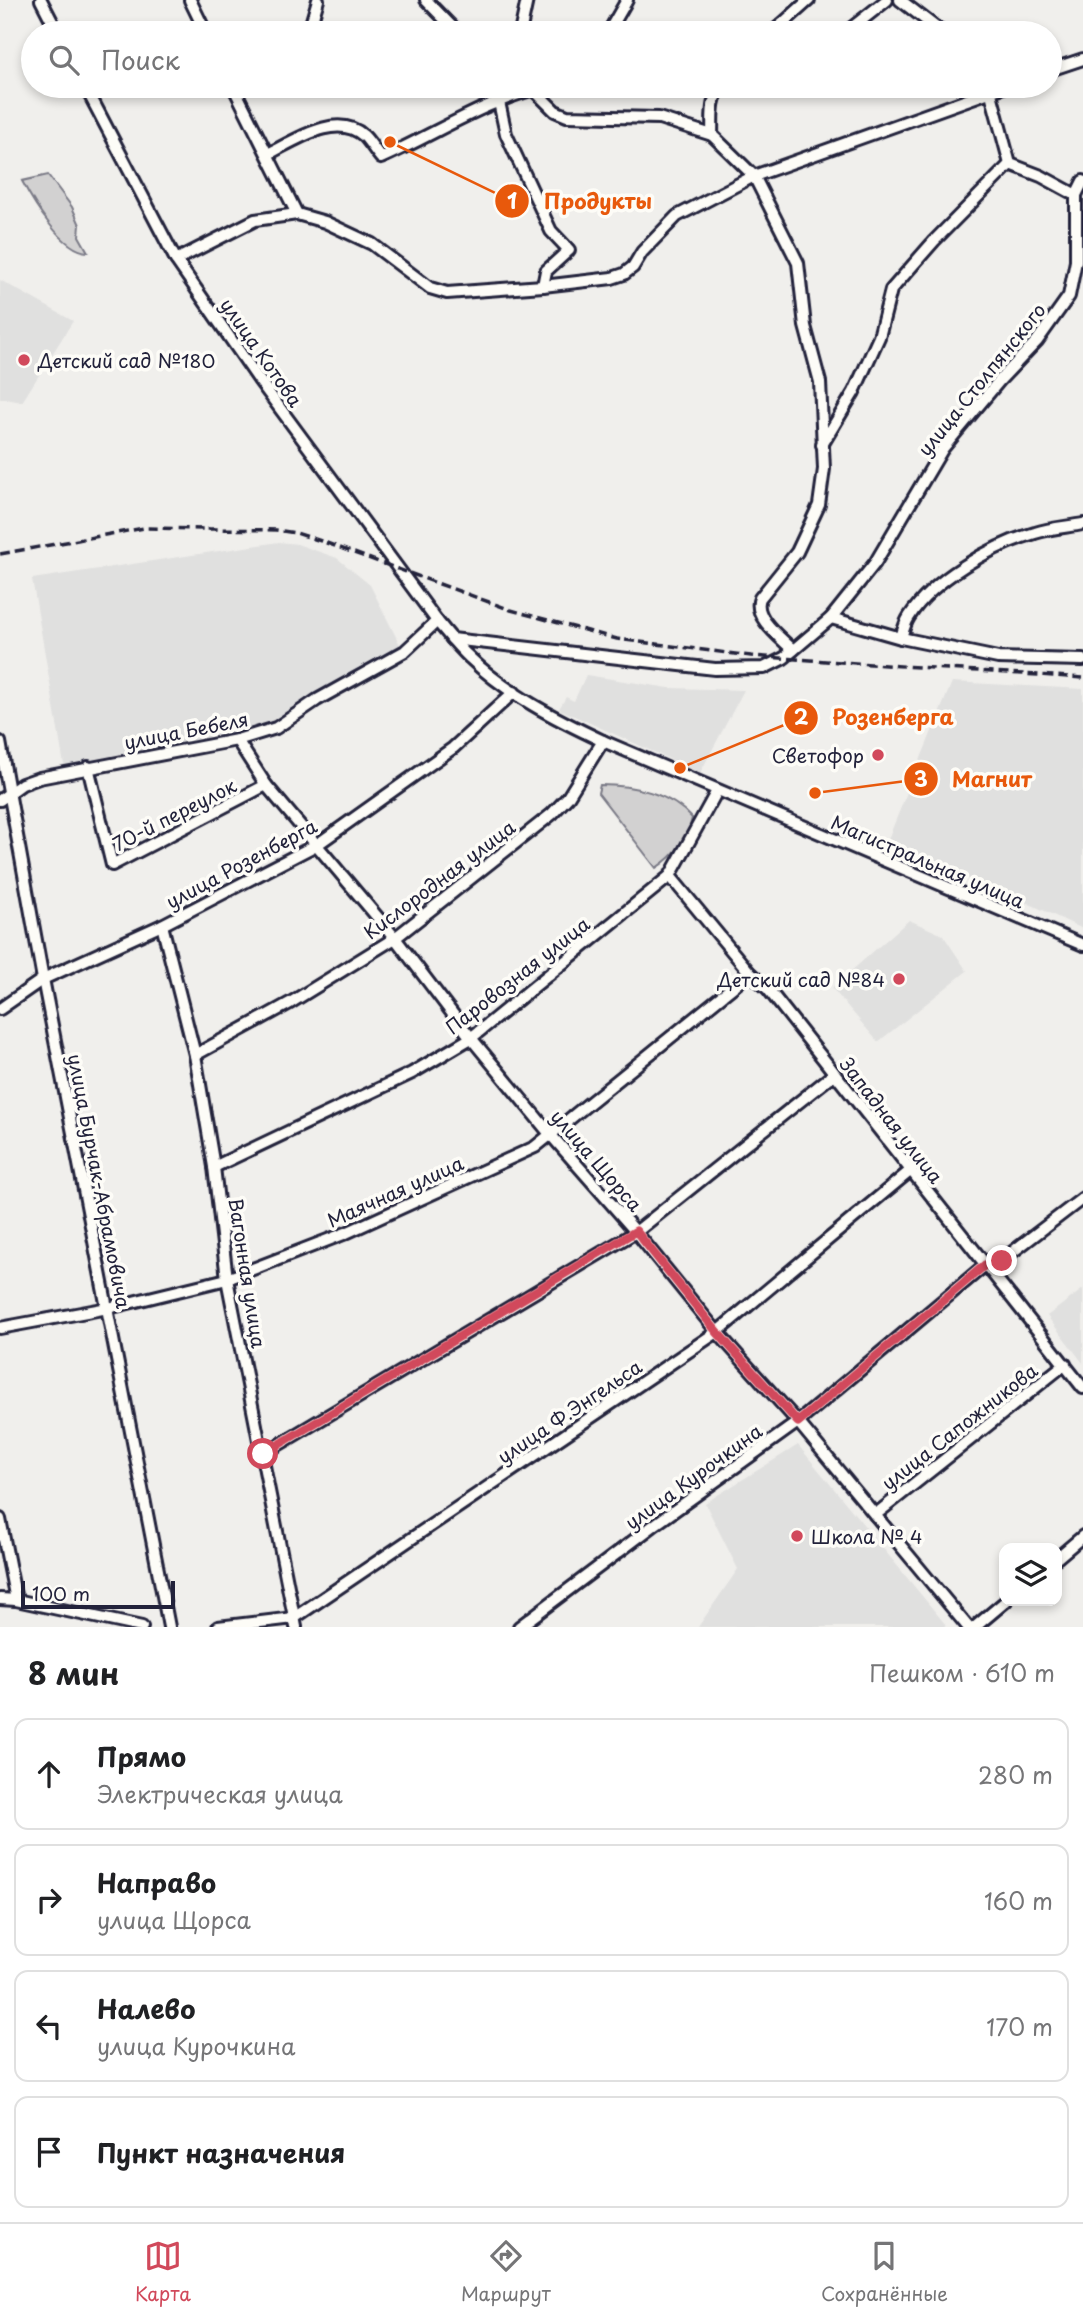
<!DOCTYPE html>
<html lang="ru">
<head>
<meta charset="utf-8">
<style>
	:root { --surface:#fff; --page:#f2f2f2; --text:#202124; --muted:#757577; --line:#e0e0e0; --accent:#d1495b }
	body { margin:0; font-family:"Playpen Sans",sans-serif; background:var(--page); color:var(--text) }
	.controls { position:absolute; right:21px; bottom:21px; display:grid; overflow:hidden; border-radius:14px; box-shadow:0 4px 10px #0003 }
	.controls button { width:63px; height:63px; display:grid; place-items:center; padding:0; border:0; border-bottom:2px solid var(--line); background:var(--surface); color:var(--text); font:35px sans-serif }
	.scale { position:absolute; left:21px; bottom:18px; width:154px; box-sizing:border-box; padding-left:7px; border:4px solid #22223b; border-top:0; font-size:19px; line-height:24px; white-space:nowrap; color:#22223b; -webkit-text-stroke:5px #fdfcf7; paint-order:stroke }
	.stop { position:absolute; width:21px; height:21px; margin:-16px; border:5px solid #d1495b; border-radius:50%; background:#fff }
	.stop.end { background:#d1495b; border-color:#fff; box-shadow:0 2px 7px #0008 }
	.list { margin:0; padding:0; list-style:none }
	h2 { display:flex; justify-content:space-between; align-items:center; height:91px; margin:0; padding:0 28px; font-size:30px }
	h2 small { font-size:23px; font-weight:400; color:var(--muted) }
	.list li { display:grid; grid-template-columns:46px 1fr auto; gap:21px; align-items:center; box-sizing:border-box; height:112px; margin:0 14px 14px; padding:0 14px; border:2px solid var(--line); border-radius:14px }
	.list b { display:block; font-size:26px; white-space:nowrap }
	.list p { margin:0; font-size:23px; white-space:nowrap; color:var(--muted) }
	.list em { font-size:23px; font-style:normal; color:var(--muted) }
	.icon { flex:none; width:38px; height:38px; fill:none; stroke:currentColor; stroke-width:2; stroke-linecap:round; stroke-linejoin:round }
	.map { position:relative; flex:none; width:1083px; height:1627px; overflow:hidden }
	.search { position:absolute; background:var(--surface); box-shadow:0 4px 10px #0003; left:21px; right:21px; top:21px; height:77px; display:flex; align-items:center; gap:18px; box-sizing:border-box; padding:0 24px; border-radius:38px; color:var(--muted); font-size:26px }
	.sheet { height:595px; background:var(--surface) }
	nav { display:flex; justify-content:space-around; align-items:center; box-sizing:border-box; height:98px; border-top:2px solid var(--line); background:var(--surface); font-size:19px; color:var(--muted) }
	nav a { display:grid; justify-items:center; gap:4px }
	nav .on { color:var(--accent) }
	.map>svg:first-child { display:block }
	.built { fill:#e0e0df }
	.green { fill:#d2d1d1; stroke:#7a7a86; stroke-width:2 }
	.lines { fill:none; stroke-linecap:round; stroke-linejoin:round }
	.minor-casing { stroke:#22223b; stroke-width:16 }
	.minor { stroke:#fdfcf7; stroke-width:10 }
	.rail { stroke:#22223b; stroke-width:3.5; stroke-dasharray:10 5; stroke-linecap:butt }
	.route { stroke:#d1495b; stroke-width:9 }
	.poi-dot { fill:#d1495b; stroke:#fdfcf7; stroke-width:2.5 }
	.labels { text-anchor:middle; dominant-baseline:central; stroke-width:7; stroke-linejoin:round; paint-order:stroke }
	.street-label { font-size:19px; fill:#22223b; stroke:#fdfcf7 }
	.poi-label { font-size:19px; fill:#22223b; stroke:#fdfcf7; text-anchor:start }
	.leader { fill:none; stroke:#e8590c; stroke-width:2.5 }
	.callout-dot { fill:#e8590c; stroke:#fdfcf7; stroke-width:2.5 }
	.mark-label { font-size:21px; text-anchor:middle; font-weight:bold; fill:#fff }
	.callout-label { font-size:21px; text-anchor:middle; font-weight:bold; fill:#e8590c; stroke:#fdfcf7; stroke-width:7; stroke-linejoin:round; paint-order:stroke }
</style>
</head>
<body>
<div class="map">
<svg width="1083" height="1627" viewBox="0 0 1083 1627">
	<rect width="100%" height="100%" fill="#f0efec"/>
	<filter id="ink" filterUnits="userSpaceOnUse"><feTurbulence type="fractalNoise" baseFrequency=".0143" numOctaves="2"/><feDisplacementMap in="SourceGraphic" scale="14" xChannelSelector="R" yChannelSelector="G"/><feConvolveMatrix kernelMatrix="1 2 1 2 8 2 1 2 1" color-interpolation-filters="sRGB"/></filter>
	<g filter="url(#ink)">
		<!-- built -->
		<g class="built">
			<polygon points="0,280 73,321 22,402 0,398"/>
			<polygon points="279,542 297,544 337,558 370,585 400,645 361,666 268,726 64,765 32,579"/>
			<polygon points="586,675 669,688 744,690 700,773 559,709 566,697 574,701"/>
			<polygon points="952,682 1083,689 1083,929 1032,905 886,844"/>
			<polygon points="909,920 943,935 967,971 878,1042 832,988"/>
			<polygon points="1083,1289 1083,1363 1047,1316"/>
			<polygon points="798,1445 946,1625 943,1627 698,1627 738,1569 705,1503"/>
		</g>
		<!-- green -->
		<g class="green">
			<path d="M48,175L72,207L80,225L79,236L88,252C62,251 33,202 22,181Z"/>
			<path d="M600,785C633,785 670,793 692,818C688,839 674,856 656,868L598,793Z"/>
		</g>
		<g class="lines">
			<!-- minor casing -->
			<g class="minor-casing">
				<g id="minor">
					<polyline points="41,0 58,33"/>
					<polyline points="190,0 206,33"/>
					<polyline points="426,0 458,33"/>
					<polyline points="900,0 943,33"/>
					<polyline points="296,33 311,24 318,0"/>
					<polyline points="520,33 527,0"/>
					<polyline points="608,33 627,0"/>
					<polyline points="772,33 809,0"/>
					<polyline points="834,33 849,30 887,0"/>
					<polyline points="1050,70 1083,59"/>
					<path d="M85,86L176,260L259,380L437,621C448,634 458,647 470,658C507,694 556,719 603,741L1083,945"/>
					<polyline points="233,86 297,214"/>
					<polyline points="507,86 508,86"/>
					<path d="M723,86C709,98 713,118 712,135L754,176L798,263L805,326L820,382L824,469L819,505L797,552L760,598C752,617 781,638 793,650"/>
					<polyline points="989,86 1010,164 1041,176 1076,195"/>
					<polyline points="533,89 555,111 567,116 659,118 712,135"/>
					<polyline points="499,102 506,134 551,231 569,250 546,271 543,286"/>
					<path d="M268,154C294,141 337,111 364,136C370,142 375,151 381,158C436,134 487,99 547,86"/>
					<polyline points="176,260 255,220 297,214 325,222 372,244 430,288 447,293 543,286 612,278 624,274 633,267 642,252 677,216 754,176 1006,86"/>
					<polyline points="822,445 854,392 879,337 891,290 934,241 1010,164"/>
					<polyline points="831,618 901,638 998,658 1083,660"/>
					<path d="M901,638C903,631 905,623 909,617C932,580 993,545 1035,533C1050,528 1067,527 1083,524"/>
					<polyline points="452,639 715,669 764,668 784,658 831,618 875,563 943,448 999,381 1037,341 1069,296 1076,261 1076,195 1083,181"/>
					<polyline points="237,740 266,785 395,938 471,1038 550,1134 636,1232 717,1332 798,1422 968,1627"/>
					<polyline points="0,742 43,979 169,1627"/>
					<polyline points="88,767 112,865 266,785"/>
					<polyline points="0,800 22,784 39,778 237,740 276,728 317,700 405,651 437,621"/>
					<polyline points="670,876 750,973 768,989 1083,1388"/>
					<polyline points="162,925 195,1055 214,1167 227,1279 296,1627"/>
					<polyline points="0,1009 43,979 162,925 318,844 453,748 514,692"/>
					<polyline points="195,1055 290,1003 395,938 552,814 568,797 603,741"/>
					<polyline points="214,1167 412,1073 471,1038 670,876 717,791"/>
					<polyline points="0,1328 108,1308 227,1279 346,1233 535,1147 750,973"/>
					<polyline points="263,1454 636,1232 834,1074"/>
					<polyline points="875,1515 1065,1364"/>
					<polyline points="0,1519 16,1600"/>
					<polyline points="1057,1558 1083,1536"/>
					<polyline points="0,1599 16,1600 142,1627"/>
					<polyline points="218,1627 294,1618 717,1332 910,1171"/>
					<polyline points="519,1627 653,1526 798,1422 985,1265 1002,1260 1083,1198"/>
					<polyline points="975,1627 1006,1601"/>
				</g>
			</g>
			<!-- minor -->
			<use href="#minor" class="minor"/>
			<!-- rail -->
			<polyline class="rail" points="0,554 144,528 276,530 296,533 321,541 511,610 617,639 751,656 1083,678"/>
		</g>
	</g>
	<g class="lines" filter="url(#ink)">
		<!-- route -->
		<polyline class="route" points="263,1454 636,1231 717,1332 798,1422 985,1265 1002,1261"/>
	</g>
	<!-- markers -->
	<g class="poi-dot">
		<circle cx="24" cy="360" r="7"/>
		<circle cx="878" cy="755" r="7"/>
		<circle cx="899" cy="979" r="7"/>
		<circle cx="797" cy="1536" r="7"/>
	</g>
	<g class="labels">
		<!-- street labels -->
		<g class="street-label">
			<text transform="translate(262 352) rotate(55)">улица Котова</text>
			<text transform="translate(981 379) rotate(-51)">улица Столпянского</text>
			<text transform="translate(186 730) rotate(-11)">улица Бебеля</text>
			<text transform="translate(174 814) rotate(-27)">70-й переулок</text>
			<text transform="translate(928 861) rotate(23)">Магистральная улица</text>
			<text transform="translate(241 863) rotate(-28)">улица Розенберга</text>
			<text transform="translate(439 879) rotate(-37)">Кислородная улица</text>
			<text transform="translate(517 975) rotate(-38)">Паровозная улица</text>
			<text transform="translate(892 1120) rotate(52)">Западная улица</text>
			<text transform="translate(597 1160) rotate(49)">улица Щорса</text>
			<text transform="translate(100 1181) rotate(79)">улица Бурчак-Абрамовича</text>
			<text transform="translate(395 1191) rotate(-24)">Маячная улица</text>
			<text transform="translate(248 1273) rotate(81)">Вагонная улица</text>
			<text transform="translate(569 1411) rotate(-34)">улица Ф.Энгельса</text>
			<text transform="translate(959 1426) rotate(-38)">улица Сапожникова</text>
			<text transform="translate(693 1476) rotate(-36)">улица Курочкина</text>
		</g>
		<!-- poi labels -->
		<g class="poi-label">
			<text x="38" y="360">Детский сад №180</text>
			<text x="864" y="755" text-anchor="end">Светофор</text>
			<text x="885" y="979" text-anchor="end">Детский сад №84</text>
			<text x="811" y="1536">Школа № 4</text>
		</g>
	</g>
	<!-- callouts -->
	<path class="leader" d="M390 142L512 201M680 768L801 718M815 793L921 779"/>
	<g class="callout-dot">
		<circle cx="390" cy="142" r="7"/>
		<circle cx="680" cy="768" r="7"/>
		<circle cx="815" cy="793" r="7"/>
		<circle cx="512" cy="201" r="18"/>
		<circle cx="801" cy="718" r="18"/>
		<circle cx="921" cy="779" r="18"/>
	</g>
	<g class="mark-label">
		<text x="512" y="209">1</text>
		<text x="801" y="725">2</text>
		<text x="921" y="787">3</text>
	</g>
	<g class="callout-label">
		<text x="598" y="209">Продукты</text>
		<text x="893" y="725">Розенберга</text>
		<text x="992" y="787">Магнит</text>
	</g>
</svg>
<div class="controls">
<button><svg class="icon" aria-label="layers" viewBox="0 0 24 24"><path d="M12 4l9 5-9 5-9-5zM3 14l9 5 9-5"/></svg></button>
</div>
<div class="scale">100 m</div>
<div class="stop" style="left:263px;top:1454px"></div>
<div class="stop end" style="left:1002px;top:1261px"></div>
<div class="search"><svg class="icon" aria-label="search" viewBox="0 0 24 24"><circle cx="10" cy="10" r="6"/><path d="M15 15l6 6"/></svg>Поиск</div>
</div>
<section class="sheet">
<h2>8 мин<small>Пешком · 610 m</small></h2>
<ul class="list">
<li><svg class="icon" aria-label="ahead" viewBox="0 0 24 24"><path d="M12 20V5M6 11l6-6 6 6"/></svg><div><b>Прямо</b><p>Электрическая улица</p></div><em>280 m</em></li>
<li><svg class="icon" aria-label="right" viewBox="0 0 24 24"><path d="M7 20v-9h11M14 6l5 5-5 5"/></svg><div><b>Направо</b><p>улица Щорса</p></div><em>160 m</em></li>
<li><svg class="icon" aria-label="left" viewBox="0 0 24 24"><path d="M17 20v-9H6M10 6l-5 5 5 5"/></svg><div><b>Налево</b><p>улица Курочкина</p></div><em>170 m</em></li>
<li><svg class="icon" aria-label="arrive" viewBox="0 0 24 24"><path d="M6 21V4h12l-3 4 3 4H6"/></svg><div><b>Пункт назначения</b></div></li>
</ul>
</section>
<nav>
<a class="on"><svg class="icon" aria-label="map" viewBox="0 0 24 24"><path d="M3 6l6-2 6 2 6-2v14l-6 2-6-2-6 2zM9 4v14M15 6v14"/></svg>Карта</a>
<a><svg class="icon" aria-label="directions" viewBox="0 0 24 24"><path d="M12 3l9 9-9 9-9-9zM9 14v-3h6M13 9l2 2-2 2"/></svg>Маршрут</a>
<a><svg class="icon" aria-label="saved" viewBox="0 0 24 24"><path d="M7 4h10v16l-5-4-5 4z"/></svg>Сохранённые</a>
</nav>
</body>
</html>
